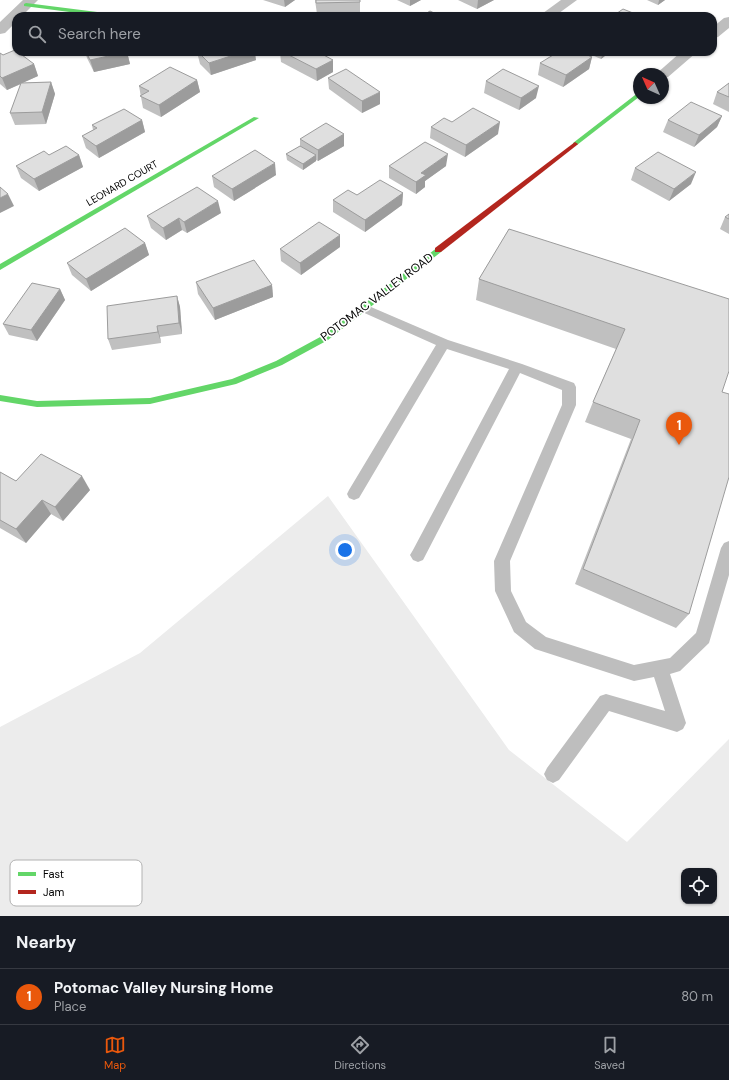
<!DOCTYPE html>
<html lang="en">
<head>
<meta charset="utf-8">
<style>
	:root { --surface:#171b24; --page:#20242c; --text:#f1f3f6; --muted:#9ea1a6; --line:#363941; --accent:#ea580c }
	body { margin:0; font-family:"DM Sans",sans-serif; background:var(--page); color:var(--text) }
	.controls { position:absolute; right:12px; bottom:12px; display:grid; overflow:hidden; border-radius:8px; box-shadow:0 1px 3px #0004 }
	.controls button { width:36px; height:36px; display:grid; place-items:center; padding:0; border:0; border-bottom:1px solid var(--line); background:var(--surface); color:var(--text); font:20px sans-serif }
	.compass { position:absolute; left:633px; top:68px; width:36px; height:36px; border-radius:50%; background:var(--surface); box-shadow:0 1px 3px #0004; rotate:315deg }
	.you { position:absolute; left:345px; top:550px; width:14px; height:14px; margin:-10px; border:3px solid #fff; border-radius:50%; background:#1a73e8; box-shadow:0 0 0 6px #1a73e833 }
	.badge { display:grid; place-items:center; width:26px; height:26px; border-radius:50%; background:var(--accent); color:#fff; font-size:13px; font-weight:700 }
	.pin { position:absolute; translate:-50% -33px; filter:drop-shadow(0 1px 2px #0008) }
	.pin::after { content:''; position:absolute; top:21px; width:14px; height:12px; background:inherit; clip-path:polygon(0 0,100% 0,50% 100%) }
	.list { margin:0; padding:0; list-style:none }
	h2 { display:flex; justify-content:space-between; align-items:center; height:52px; margin:0; padding:0 16px; font-size:17px }
	h2 small { font-size:13px; font-weight:400; color:var(--muted) }
	.list li { display:grid; grid-template-columns:26px 1fr auto; gap:12px; align-items:center; box-sizing:border-box; height:56px; padding:0 16px; border-top:1px solid var(--line) }
	.list b { display:block; font-size:15px; white-space:nowrap }
	.list p { margin:0; font-size:13px; white-space:nowrap; color:var(--muted) }
	.list em { font-size:13px; font-style:normal; color:var(--muted) }
	.icon { flex:none; width:22px; height:22px; fill:none; stroke:currentColor; stroke-width:2; stroke-linecap:round; stroke-linejoin:round }
	.map { position:relative; flex:none; width:729px; height:916px; overflow:hidden }
	.search { position:absolute; background:var(--surface); box-shadow:0 1px 3px #0004; left:12px; right:12px; top:12px; height:44px; display:flex; align-items:center; gap:10px; box-sizing:border-box; padding:0 14px; border-radius:12px; color:var(--muted); font-size:15px }
	.sheet { height:108px; background:var(--surface) }
	nav { display:flex; justify-content:space-around; align-items:center; box-sizing:border-box; height:56px; border-top:1px solid var(--line); background:var(--surface); font-size:11px; color:var(--muted) }
	nav a { display:grid; justify-items:center; gap:2px }
	nav .on { color:var(--accent) }
	.map>svg:first-child { display:block }
	.green { fill:#ececec; fill-rule:evenodd }
	.lines { fill:none; stroke-linecap:round; stroke-linejoin:round }
	.lane { fill:#bebebe; fill-rule:evenodd }
	.street { fill:#bebebe; fill-rule:evenodd }
	.fast { fill:#63d668; fill-rule:evenodd }
	.jam { fill:#b3261e; fill-rule:evenodd }
	.wall { fill:#c0c0c0 }
	.shaded-wall { fill:#9c9c9c }
	.building { fill:#dfdfdf; stroke:#9c9c9c }
	.labels { text-anchor:middle; dominant-baseline:central; stroke-width:3.5; stroke-linejoin:round; paint-order:stroke }
	.far-street-label { font-size:10px; fill:#000; stroke:#fff }
	.street-label { font-size:12px; fill:#000; stroke:#fff }
	.key { fill:#fff; stroke:#b2b2b2; stroke-width:1 }
	.key-label { font-size:11px; fill:#000 }
</style>
</head>
<body>
<div class="map">
<svg width="729" height="916" viewBox="0 0 729 916">
	<rect width="100%" height="100%" fill="#fff"/>
	<!-- green -->
	<path class="green" d="M328,496L509,750L627,842L729,739V916H0V727L140,653ZM684,871H714V901H684Z"/>
	<g class="lines">
		<!-- lane -->
		<polygon class="lane" points="364,304 448,340 522,364 574,383 576,387 576,405 510,561 511,591 526,622 546,637 634,665 670,658 696,633 721,548 724,543 729,541 729,575 709,643 680,671 670,674 686,723 683,729 677,732 609,711 559,780 553,783 547,780 544,774 547,768 600,696 606,694 665,711 654,677 634,681 535,649 514,632 495,591 494,561 562,405 562,390 520,373 423,560 418,562 413,560 410,555 413,550 509,369 447,349 359,498 354,500 349,498 347,494 349,490 436,345 360,311 358,308 360,305"/>
		<!-- street -->
		<g class="street">
			<polygon points="23,0 38,0 22,16 16,16 16,22 5,33 0,34 0,22"/>
			<polygon points="561,0 577,0 555,16 539,16"/>
			<polygon points="729,17 729,28 718,37 713,38 713,27 724,18"/>
			<polygon points="681,52 697,52 668,77 663,78 663,74 656,74"/>
		</g>
		<!-- fast -->
		<g class="fast">
			<polygon points="26,3 113,14 116,16 100,16 24,6 24,4"/>
			<polygon points="639,92 639,97 577,145 573,145 573,143"/>
			<polygon points="254,117 259,118 0,270 0,264"/>
			<polygon points="438,247 442,250 441,252 328,340 282,365 236,384 150,404 37,407 0,401 0,395 37,401 150,398 232,379 276,361 322,336"/>
		</g>
		<!-- jam -->
		<polygon class="jam" points="575,142 578,144 577,145 441,252 435,252 435,248"/>
	</g>
	<!-- wall -->
	<g class="wall">
		<polygon points="263,0 295,0 285,7"/>
		<polygon points="315,0 360,0 360,13 317,14"/>
		<polygon points="397,0 421,0 410,6"/>
		<polygon points="458,0 494,0 477,9"/>
		<polygon points="647,0 665,0 658,5"/>
		<polygon points="85,52 127,52 130,64 94,72 87,58"/>
		<polygon points="197,52 256,60 211,75 200,64"/>
		<polygon points="280,52 318,52 333,72 317,81 281,62"/>
		<polygon points="585,52 610,52 601,59"/>
		<polygon points="0,53 3,55 34,64 38,76 22,83 51,82 55,94 46,124 15,125 10,113 21,84 7,90 0,84"/>
		<polygon points="592,57 589,69 563,87 538,75 540,63"/>
		<polygon points="328,78 380,104 362,113 329,89"/>
		<polygon points="197,80 200,92 161,117 143,108 139,86"/>
		<polygon points="486,81 536,98 519,110 484,93"/>
		<polygon points="729,83 729,112 713,104 717,92"/>
		<polygon points="722,116 717,127 694,147 663,132 668,120"/>
		<polygon points="142,120 145,132 99,158 86,148 82,136 93,130 92,125"/>
		<polygon points="452,122 498,134 465,157 430,138 431,127"/>
		<polygon points="344,134 344,146 318,161 316,160 316,161 303,170 287,160 286,154 300,146 300,139"/>
		<polygon points="49,155 79,155 83,167 39,191 21,178 16,166"/>
		<polygon points="389,166 446,166 425,181 425,187 416,194 389,178"/>
		<polygon points="635,168 691,184 669,201 631,180"/>
		<polygon points="276,175 234,201 214,187 212,176"/>
		<polygon points="403,193 402,205 365,232 333,212 333,200 357,195"/>
		<polygon points="221,213 187,233 182,230 166,240 151,228 147,216"/>
		<polygon points="729,214 729,234 720,229 725,217"/>
		<polygon points="509,229 722,392 689,614 676,628 575,584 631,439 585,422 593,402 616,349 476,300 479,279"/>
		<polygon points="145,243 149,255 91,291 72,275 67,263"/>
		<polygon points="340,247 301,275 281,261 280,249"/>
		<polygon points="196,282 272,285 273,297 215,320 198,294"/>
		<polygon points="60,289 65,300 37,341 9,335 3,324"/>
		<polygon points="177,296 180,307 182,334 160,337 161,343 112,350 108,339"/>
		<polygon points="0,472 16,481 90,490 63,521 51,514 26,543 0,528"/>
	</g>
	<!-- shaded-wall -->
	<g class="shaded-wall">
		<polygon points="284,0 295,0 285,7"/>
		<polygon points="410,0 421,0 410,6"/>
		<polygon points="478,0 494,0 477,9"/>
		<polygon points="659,0 665,0 658,5"/>
		<polygon points="127,52 130,64 94,72 90,60"/>
		<polygon points="243,52 255,52 256,60 211,75 209,63"/>
		<polygon points="603,52 610,52 601,59"/>
		<polygon points="592,57 589,69 563,87 566,75"/>
		<polygon points="333,60 333,72 317,81 316,69"/>
		<polygon points="34,64 38,76 7,90 2,78"/>
		<polygon points="197,80 200,92 161,117 159,105"/>
		<polygon points="51,82 55,94 46,124 42,112"/>
		<polygon points="539,86 536,98 519,110 521,98"/>
		<polygon points="380,92 380,104 362,113 362,101"/>
		<polygon points="722,116 717,127 694,147 699,135"/>
		<polygon points="142,120 145,132 99,158 96,146"/>
		<polygon points="500,122 498,134 465,157 466,145"/>
		<polygon points="344,134 344,146 318,161 318,150"/>
		<polygon points="448,154 446,166 425,181 425,187 416,194 416,182 421,173"/>
		<polygon points="79,155 83,167 39,191 34,179"/>
		<polygon points="316,155 316,161 303,170 303,164"/>
		<polygon points="275,163 276,175 234,201 232,189"/>
		<polygon points="696,172 691,184 669,201 674,189"/>
		<polygon points="403,193 402,205 365,232 365,220"/>
		<polygon points="8,194 14,206 0,213 0,198"/>
		<polygon points="218,201 221,213 187,233 184,222"/>
		<polygon points="179,218 182,230 166,240 163,228"/>
		<polygon points="340,235 340,247 301,275 300,263"/>
		<polygon points="145,243 149,255 91,291 86,279"/>
		<polygon points="272,285 273,297 215,320 213,308"/>
		<polygon points="60,289 65,300 37,341 31,330"/>
		<polygon points="177,296 180,307 182,334 179,323"/>
		<polygon points="157,326 160,337 161,343 158,332"/>
		<polygon points="82,476 90,490 63,521 55,507"/>
		<polygon points="42,500 51,514 26,543 16,529"/>
	</g>
	<!-- building -->
	<g class="building">
		<polygon points="316,0 360,0 360,2 316,3"/>
		<polygon points="623,9 638,15 637,16 613,16"/>
		<polygon points="430,11 440,16 422,16"/>
		<polygon points="15,50 16,50 16,52 18,52 34,64 2,78 0,76 0,53 3,55"/>
		<polygon points="86,52 127,52 90,60"/>
		<polygon points="198,52 243,52 209,63"/>
		<polygon points="283,52 318,52 333,60 316,69"/>
		<polygon points="558,52 581,52 592,57 566,75 540,63"/>
		<polygon points="170,67 197,80 159,105 140,96 149,91 139,86"/>
		<polygon points="346,69 380,92 362,101 328,78"/>
		<polygon points="503,69 539,86 521,98 486,81"/>
		<polygon points="51,82 42,112 10,113 21,83"/>
		<polygon points="729,83 729,97 717,92"/>
		<polygon points="691,102 722,116 699,135 668,120"/>
		<polygon points="473,108 500,122 466,145 431,127 444,118 452,122"/>
		<polygon points="124,109 142,120 96,146 82,136 97,128 92,125"/>
		<polygon points="326,123 344,134 318,150 300,139"/>
		<polygon points="425,142 448,154 421,173 426,175 416,182 389,166"/>
		<polygon points="66,146 79,155 34,179 16,166 44,151 49,155"/>
		<polygon points="300,146 316,155 303,164 286,154"/>
		<polygon points="255,150 275,163 232,189 212,176"/>
		<polygon points="658,152 696,172 674,189 635,168"/>
		<polygon points="380,180 403,193 365,220 333,200 348,190 357,195"/>
		<polygon points="0,187 8,194 0,198"/>
		<polygon points="197,187 218,201 184,222 179,218 163,228 147,216"/>
		<polygon points="729,214 729,219 725,217"/>
		<polygon points="319,222 340,235 300,263 280,249"/>
		<polygon points="125,228 145,243 86,279 67,263"/>
		<polygon points="509,229 729,299 729,371 722,392 729,394 729,477 689,614 583,569 640,420 593,402 625,329 479,279"/>
		<polygon points="254,260 272,285 213,308 196,282"/>
		<polygon points="32,283 60,289 31,330 3,324"/>
		<polygon points="177,296 179,323 157,326 158,332 108,339 107,306"/>
		<polygon points="41,454 82,476 55,507 42,500 16,529 0,520 0,472 16,481"/>
	</g>
	<g class="labels">
		<!-- far-street labels -->
		<g class="far-street-label">
			<text transform="translate(122 183) rotate(-30)">LEONARD COURT</text>
		</g>
		<!-- street labels -->
		<g class="street-label">
			<text transform="translate(377 297) rotate(-37)">POTOMAC VALLEY ROAD</text>
		</g>
	</g>
	<!-- legend -->
	<rect x="10" y="860" width="132" height="46" rx="6" class="key"/>
	<rect x="18" y="872" width="18" height="4" fill="#63d668"/>
	<rect x="18" y="890" width="18" height="4" fill="#b3261e"/>
	<g class="key-label">
		<text x="43" y="878">Fast</text>
		<text x="43" y="896">Jam</text>
	</g>
</svg>
<div class="controls">
<button><svg class="icon" aria-label="locate" viewBox="0 0 24 24"><circle cx="12" cy="12" r="6"/><path d="M12 2v4M12 18v4M2 12h4M18 12h4"/></svg></button>
</div>
<svg class="compass" viewBox="-18 -18 36 36"><path d="M0-13l5 13h-10z" fill="#e53935"/><path d="M0 13l5-13h-10z" fill="#9ea1a6"/></svg>
<div class="you"></div>
<div class="pin badge" style="left:679px;top:445px">1</div>
<div class="search"><svg class="icon" aria-label="search" viewBox="0 0 24 24"><circle cx="10" cy="10" r="6"/><path d="M15 15l6 6"/></svg>Search here</div>
</div>
<section class="sheet">
<h2>Nearby<small></small></h2>
<ul class="list">
<li><span class="badge">1</span><div><b>Potomac Valley Nursing Home</b><p>Place</p></div><em>80 m</em></li>
</ul>
</section>
<nav>
<a class="on"><svg class="icon" aria-label="map" viewBox="0 0 24 24"><path d="M3 6l6-2 6 2 6-2v14l-6 2-6-2-6 2zM9 4v14M15 6v14"/></svg>Map</a>
<a><svg class="icon" aria-label="directions" viewBox="0 0 24 24"><path d="M12 3l9 9-9 9-9-9zM9 14v-3h6M13 9l2 2-2 2"/></svg>Directions</a>
<a><svg class="icon" aria-label="saved" viewBox="0 0 24 24"><path d="M7 4h10v16l-5-4-5 4z"/></svg>Saved</a>
</nav>
</body>
</html>
